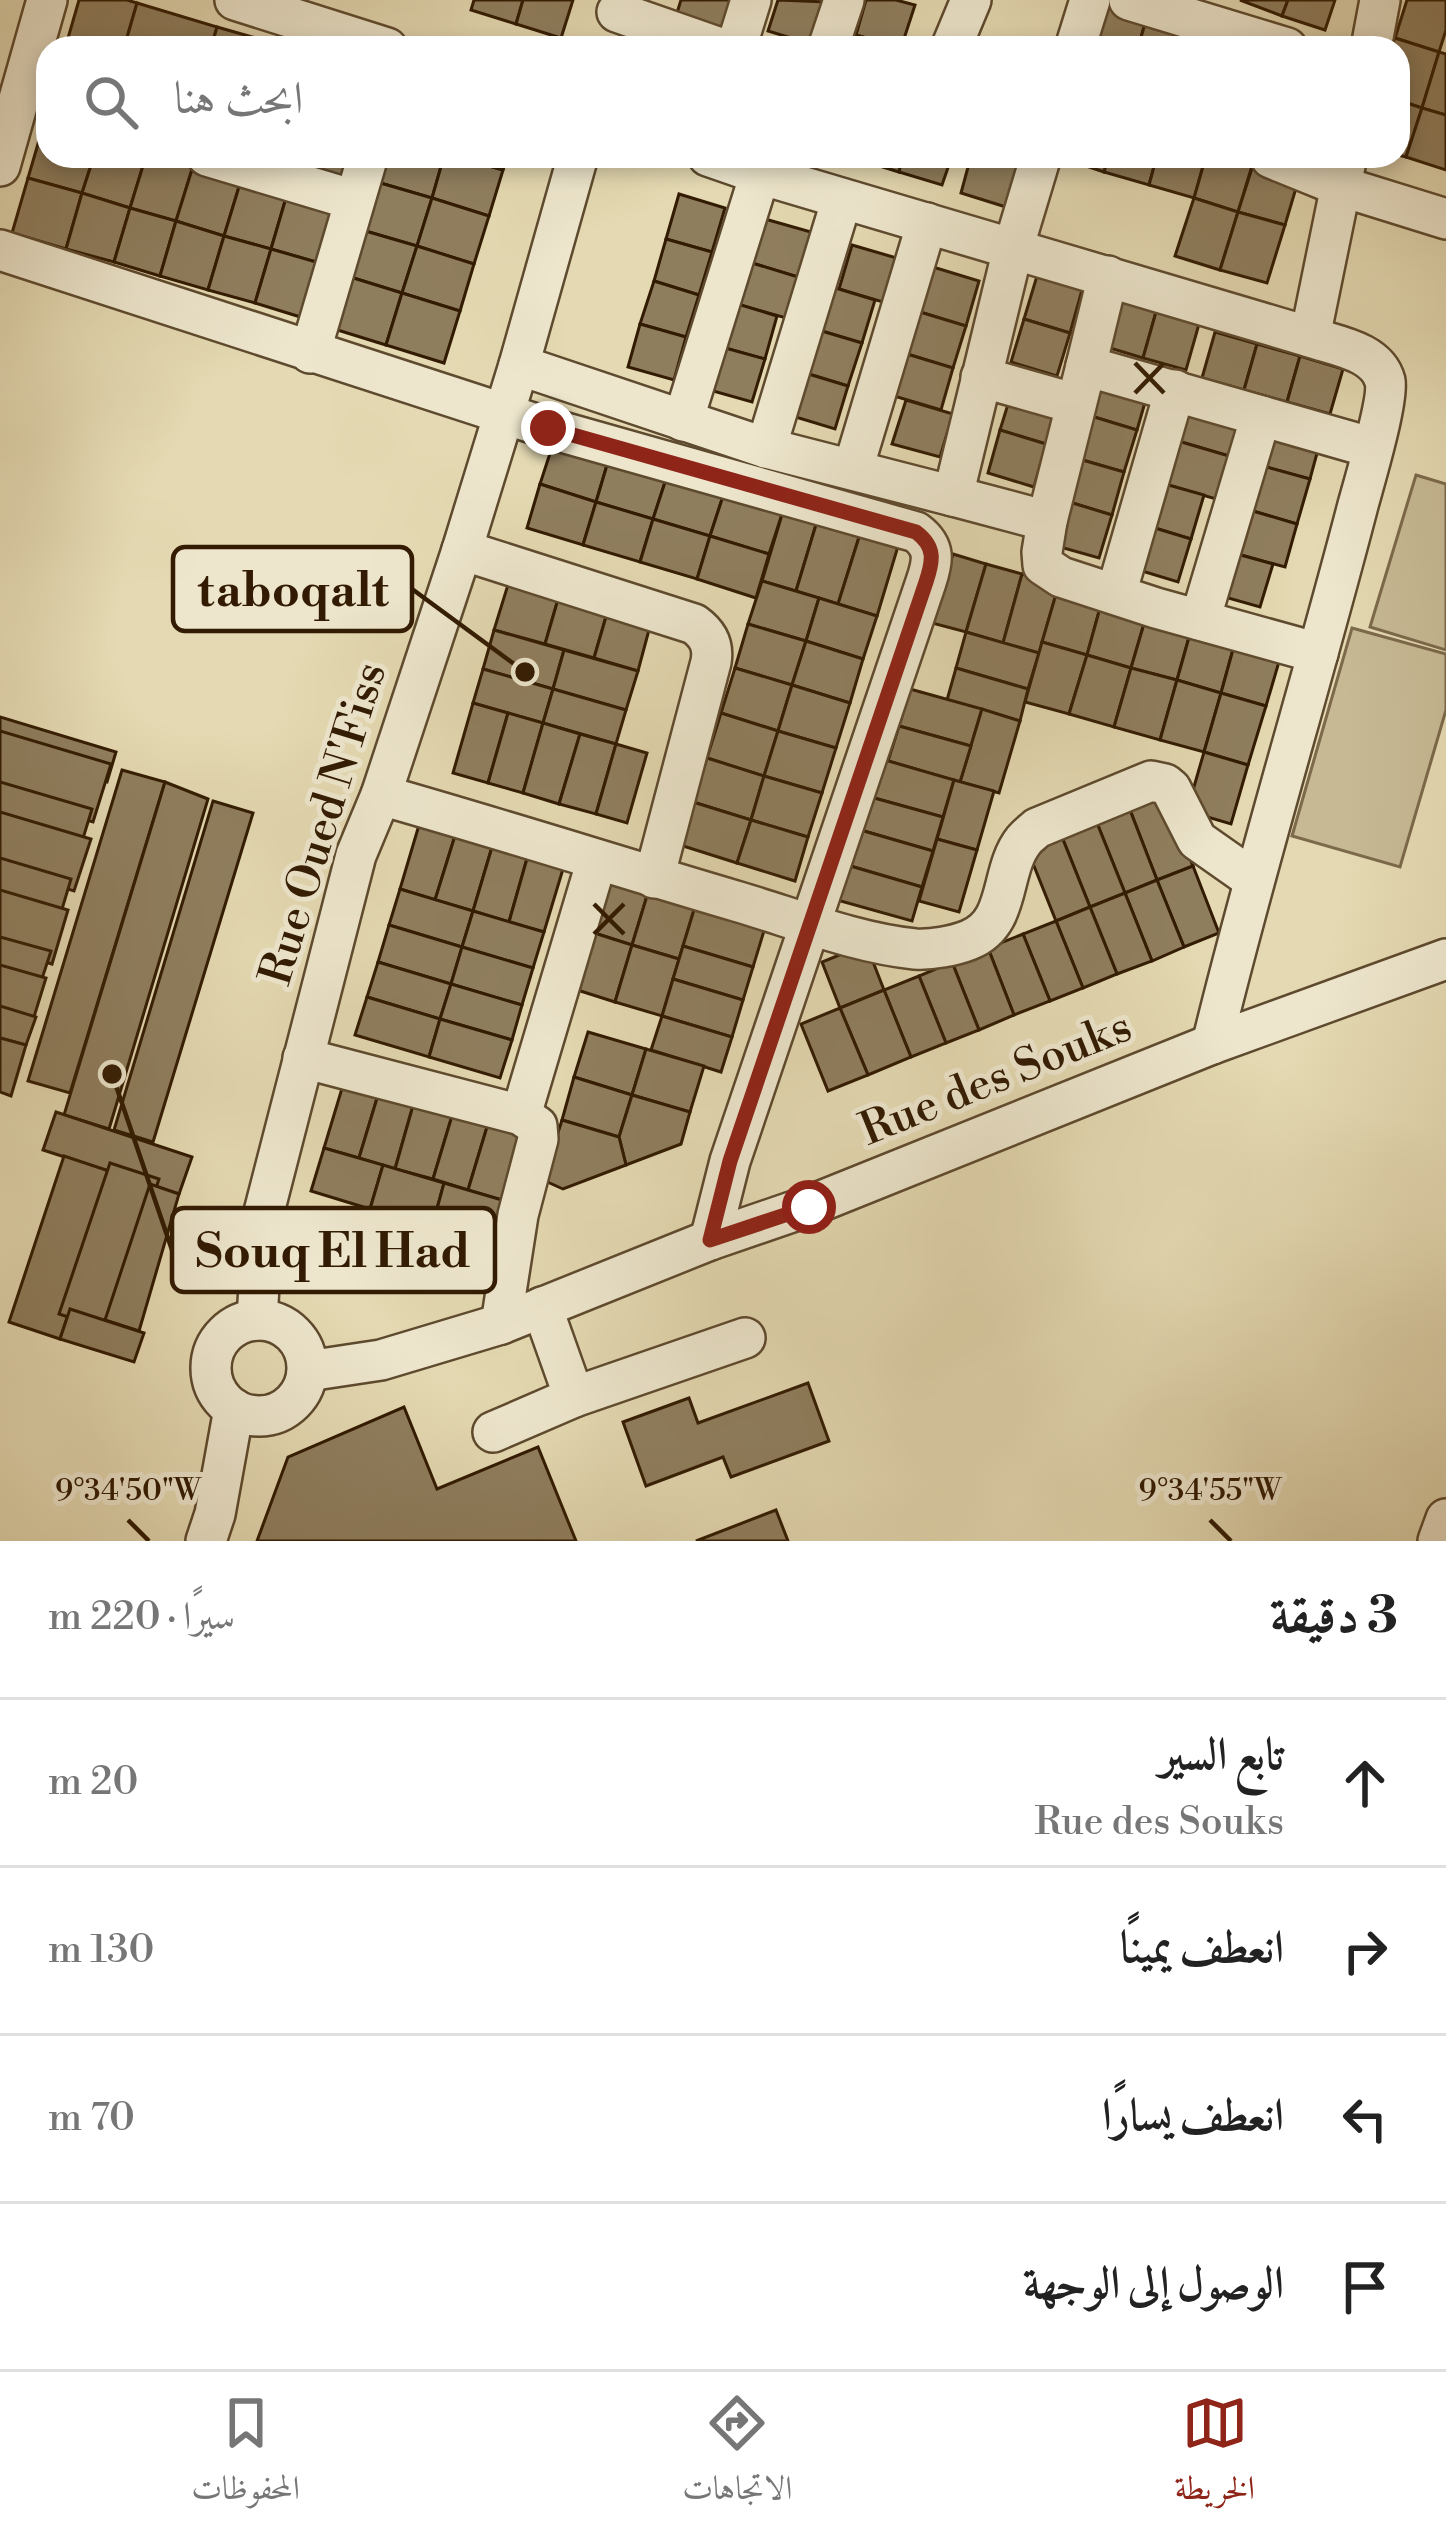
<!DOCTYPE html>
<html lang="ar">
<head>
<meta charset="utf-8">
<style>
	:root { --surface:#fff; --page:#f6f6f6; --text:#222; --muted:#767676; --line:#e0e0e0; --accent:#8f2418 }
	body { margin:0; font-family:"Libre Bodoni",Amiri,serif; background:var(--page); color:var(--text); direction:rtl }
	.stop { position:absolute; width:36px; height:36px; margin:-27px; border:9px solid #8f2418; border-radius:50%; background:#fff }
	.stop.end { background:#8f2418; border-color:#fff; box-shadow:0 3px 12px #0008 }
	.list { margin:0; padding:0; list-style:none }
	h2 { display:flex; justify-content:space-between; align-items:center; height:156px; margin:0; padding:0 48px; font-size:51px }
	h2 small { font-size:39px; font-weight:400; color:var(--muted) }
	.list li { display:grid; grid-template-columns:78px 1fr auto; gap:36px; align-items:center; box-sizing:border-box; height:168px; padding:0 48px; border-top:3px solid var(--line) }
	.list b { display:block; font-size:45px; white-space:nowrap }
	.list p { margin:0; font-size:39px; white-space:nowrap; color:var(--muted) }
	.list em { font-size:39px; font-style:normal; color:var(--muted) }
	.icon { flex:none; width:66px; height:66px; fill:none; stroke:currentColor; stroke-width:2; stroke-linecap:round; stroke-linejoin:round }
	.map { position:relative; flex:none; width:1446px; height:1541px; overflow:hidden; direction:ltr }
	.search { position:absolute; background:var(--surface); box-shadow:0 6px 18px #0003; left:36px; right:36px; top:36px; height:132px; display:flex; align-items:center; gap:30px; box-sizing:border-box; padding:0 42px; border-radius:36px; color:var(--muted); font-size:45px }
	.sheet { height:828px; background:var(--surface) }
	nav { display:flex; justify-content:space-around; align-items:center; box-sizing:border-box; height:168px; border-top:3px solid var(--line); background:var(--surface); font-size:33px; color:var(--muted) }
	nav a { display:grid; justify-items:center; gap:6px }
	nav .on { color:var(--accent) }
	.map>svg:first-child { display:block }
	.green { fill:#c6b994; stroke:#7c6a4b; stroke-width:3 }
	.building { fill:#8f7e5e; stroke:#321b02; stroke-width:3 }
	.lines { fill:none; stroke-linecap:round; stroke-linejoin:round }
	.minor-casing { stroke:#5e4a2e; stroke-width:44 }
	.minor { stroke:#ede6cd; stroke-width:39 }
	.route { stroke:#8f2418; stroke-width:15 }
	.ticks { fill:none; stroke:#321b02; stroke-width:4.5 }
	.labels { text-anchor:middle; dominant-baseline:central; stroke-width:10; stroke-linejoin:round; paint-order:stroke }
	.street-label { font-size:45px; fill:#321b02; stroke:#ede6cd }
	.ticks-label { font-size:30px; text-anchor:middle; fill:#321b02; stroke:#ede6cd; stroke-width:10; stroke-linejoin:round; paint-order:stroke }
	.leader { fill:none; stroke:#321b02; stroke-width:4.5 }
	.callout-dot { fill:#321b02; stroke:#ede6cd; stroke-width:4.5 }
	.callout { fill:#ede6cd; stroke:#321b02; stroke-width:4.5 }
	.callout-label { font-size:48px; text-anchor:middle; font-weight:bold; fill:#321b02 }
</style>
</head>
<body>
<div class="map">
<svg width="1446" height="1541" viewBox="0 0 1446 1541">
	<rect width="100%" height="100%" fill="#e4d9b2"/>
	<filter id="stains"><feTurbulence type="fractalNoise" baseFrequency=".00167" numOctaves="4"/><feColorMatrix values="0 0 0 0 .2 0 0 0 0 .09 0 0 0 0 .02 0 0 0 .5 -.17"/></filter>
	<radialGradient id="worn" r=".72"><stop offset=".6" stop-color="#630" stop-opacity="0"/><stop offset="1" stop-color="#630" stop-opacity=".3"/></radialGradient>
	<!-- green -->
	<g class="green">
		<polygon points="1416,475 1446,484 1446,650 1370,627"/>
		<polygon points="1352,628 1446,654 1446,710 1400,867 1292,836"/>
	</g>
	<!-- building -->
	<g class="building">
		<polygon points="79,0 127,0 137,3 124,48 75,48 66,45"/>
		<polygon points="474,0 523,0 516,24 471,10"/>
		<polygon points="523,0 573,0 561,38 516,24"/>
		<polygon points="681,0 731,0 722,30 676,16"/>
		<polygon points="778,0 827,2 814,45 768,31"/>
		<polygon points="866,0 896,0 915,5 901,48 856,35"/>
		<polygon points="1103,0 1148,13 1138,48 1092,48"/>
		<polygon points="1240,0 1288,0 1282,16"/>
		<polygon points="1288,0 1335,0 1325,30 1282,16"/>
		<polygon points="1407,0 1446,0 1446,30 1439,52 1395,38"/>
		<polygon points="137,3 217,27 211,48 124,48"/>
		<polygon points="1148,13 1196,28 1190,48 1138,48"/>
		<polygon points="217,27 280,45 290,48 211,48"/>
		<polygon points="856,35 900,48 852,48"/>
		<polygon points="1395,38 1439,52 1422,108 1398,100 1398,48 1391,48"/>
		<polygon points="1439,52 1446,54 1446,115 1422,108"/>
		<polygon points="1398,100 1422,108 1406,157 1398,155"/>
		<polygon points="1422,108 1446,115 1446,170 1406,157"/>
		<polygon points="45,120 48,121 48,156 94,156 82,193 28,178"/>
		<polygon points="94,156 146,156 130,208 82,193"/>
		<polygon points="146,156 170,156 194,163 176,221 130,208"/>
		<polygon points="297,156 353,156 344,187 292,171"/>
		<polygon points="385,156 444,156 432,198 377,182"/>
		<polygon points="444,156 455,156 503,170 489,216 432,198"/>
		<polygon points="455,156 508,156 503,170"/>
		<polygon points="858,156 903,156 899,172 857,159"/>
		<polygon points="903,156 952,156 942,185 899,172"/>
		<polygon points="971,156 993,156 1019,163 1006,207 961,193"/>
		<polygon points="1057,156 1109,156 1104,172"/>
		<polygon points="1109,156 1157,156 1149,185 1104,172"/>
		<polygon points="1157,156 1206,156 1194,198 1149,185"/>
		<polygon points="1206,156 1255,156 1238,212 1194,198"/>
		<polygon points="194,163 242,177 224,236 176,221"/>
		<polygon points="1253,165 1299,178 1285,225 1238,212"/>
		<polygon points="242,177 288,191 271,249 224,236"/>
		<polygon points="28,178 82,193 66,249 12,233"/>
		<polygon points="377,182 432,198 417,246 362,230"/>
		<polygon points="288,191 340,206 323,264 271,249"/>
		<polygon points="82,193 130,208 114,262 66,249"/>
		<polygon points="679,194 725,208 712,252 666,239"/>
		<polygon points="432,198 489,216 474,264 417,246"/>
		<polygon points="1194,198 1238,212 1220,270 1175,256"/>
		<polygon points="130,208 176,221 160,276 114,262"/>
		<polygon points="1238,212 1285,225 1267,283 1220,270"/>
		<polygon points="765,219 811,232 798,277 752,263"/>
		<polygon points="176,221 224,236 208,290 160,276"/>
		<polygon points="362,230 417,246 402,293 347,276"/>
		<polygon points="224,236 271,249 255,303 208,290"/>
		<polygon points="666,239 712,252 699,295 654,281"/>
		<polygon points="852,245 900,259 886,303 839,289"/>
		<polygon points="417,246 474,264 460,311 402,293"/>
		<polygon points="271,249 323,264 307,319 255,303"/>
		<polygon points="752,263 798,277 786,318 740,305"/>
		<polygon points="933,267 979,281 966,326 920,312"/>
		<polygon points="347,276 402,293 386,345 331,328"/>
		<polygon points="1037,276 1082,290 1070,333 1024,319"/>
		<polygon points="654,281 699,295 686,337 640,324"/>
		<polygon points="829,286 875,300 862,343 815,329"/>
		<polygon points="402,293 460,311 444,363 386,345"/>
		<polygon points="1113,299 1156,312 1143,358 1100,345"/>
		<polygon points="731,302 777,316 765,359 718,346"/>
		<polygon points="920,312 966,326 953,368 907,354"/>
		<polygon points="1156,312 1199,324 1186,370 1143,358"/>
		<polygon points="1024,319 1070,333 1057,376 1011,362"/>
		<polygon points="640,324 686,337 674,380 628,367"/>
		<polygon points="815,329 862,343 848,386 802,372"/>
		<polygon points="1215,332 1257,344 1244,390 1202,378"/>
		<polygon points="1257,344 1300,356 1287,402 1244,390"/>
		<polygon points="718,346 765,359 752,402 706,389"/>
		<polygon points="907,354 953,368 941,410 894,396"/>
		<polygon points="1300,356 1343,369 1330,414 1287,402"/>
		<polygon points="802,372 848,386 835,429 789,415"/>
		<polygon points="1104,372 1150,385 1137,430 1091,416"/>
		<polygon points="1013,388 1059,401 1046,444 1000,430"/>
		<polygon points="1191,396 1242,412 1229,456 1178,441"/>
		<polygon points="906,400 953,414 940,457 892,444"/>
		<polygon points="1091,416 1137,430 1124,472 1079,459"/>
		<polygon points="1271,421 1322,435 1310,479 1259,465"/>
		<polygon points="1000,430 1046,444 1034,487 988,473"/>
		<polygon points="555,438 610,455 596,502 540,484"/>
		<polygon points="1178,441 1229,456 1216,499 1164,484"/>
		<polygon points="610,455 668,473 653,519 596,502"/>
		<polygon points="1079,459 1124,472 1112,515 1066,501"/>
		<polygon points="1259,465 1310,479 1297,524 1246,509"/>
		<polygon points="668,473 725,490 710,536 653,519"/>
		<polygon points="1158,482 1204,495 1191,539 1145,525"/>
		<polygon points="540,484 596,502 583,545 527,528"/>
		<polygon points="725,490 784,508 769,554 710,536"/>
		<polygon points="1066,501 1112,515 1099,558 1053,545"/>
		<polygon points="596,502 653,519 640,562 583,545"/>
		<polygon points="784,508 818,518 796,591 762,581"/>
		<polygon points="1246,509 1297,524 1285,567 1234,553"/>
		<polygon points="818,518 861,531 838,604 796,591"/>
		<polygon points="653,519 710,536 697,579 640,562"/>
		<polygon points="1145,525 1191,539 1178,582 1132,568"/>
		<polygon points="861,531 899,543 877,616 838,604"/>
		<polygon points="710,536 769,554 756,598 697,579"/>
		<polygon points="1226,551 1273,564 1260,607 1214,594"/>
		<polygon points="953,554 986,564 966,632 932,623"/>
		<polygon points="986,564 1022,574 1003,643 966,632"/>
		<polygon points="1022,574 1059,584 1039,653 1003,643"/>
		<polygon points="511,575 561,589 545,644 494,630"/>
		<polygon points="762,581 819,598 806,641 748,624"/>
		<polygon points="1059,584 1103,597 1087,655 1042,642"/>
		<polygon points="561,589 610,603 594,658 545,644"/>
		<polygon points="1103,597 1148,610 1131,668 1087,655"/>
		<polygon points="819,598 877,616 863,659 806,641"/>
		<polygon points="610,603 653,615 638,671 594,658"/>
		<polygon points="1148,610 1193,623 1177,680 1131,668"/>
		<polygon points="1193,623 1237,635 1221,693 1177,680"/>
		<polygon points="748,624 806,641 792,685 735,668"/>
		<polygon points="494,630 564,650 553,689 483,669"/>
		<polygon points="966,632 1039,653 1028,689 956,668"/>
		<polygon points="1237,635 1283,648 1266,706 1221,693"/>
		<polygon points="806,641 863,659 850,703 792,685"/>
		<polygon points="1042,642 1087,655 1069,714 1025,702"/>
		<polygon points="564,650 638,671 626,710 553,689"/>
		<polygon points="1087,655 1131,668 1114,727 1069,714"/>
		<polygon points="735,668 792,685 778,731 721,713"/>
		<polygon points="956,668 1028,689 1020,721 947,700"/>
		<polygon points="1131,668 1177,680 1160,740 1114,727"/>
		<polygon points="483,669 553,689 543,723 473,703"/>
		<polygon points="1177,680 1221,693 1204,752 1160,740"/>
		<polygon points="792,685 850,703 836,748 778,731"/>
		<polygon points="553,689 626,710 616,744 543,723"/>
		<polygon points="910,689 982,709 971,746 899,726"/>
		<polygon points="1221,693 1266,706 1248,765 1204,752"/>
		<polygon points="473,703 508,713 488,783 453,773"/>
		<polygon points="982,709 1020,721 999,793 960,782"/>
		<polygon points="508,713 543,723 523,793 488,783"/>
		<polygon points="721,713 778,731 764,776 707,758"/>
		<polygon points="0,717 116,752 107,782 0,750"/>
		<polygon points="543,723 580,734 559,804 523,793"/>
		<polygon points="899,726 971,746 960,782 888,761"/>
		<polygon points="0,731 111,764 93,822 0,794"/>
		<polygon points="778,731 836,748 822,793 764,776"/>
		<polygon points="580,734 616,744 596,814 559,804"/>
		<polygon points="616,744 647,753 627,823 596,814"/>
		<polygon points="1204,752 1248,765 1231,824 1187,811"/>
		<polygon points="707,758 764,776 751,820 693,802"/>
		<polygon points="878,758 954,780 943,817 867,796"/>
		<polygon points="122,770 165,782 70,1093 28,1081"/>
		<polygon points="764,776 822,793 808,837 751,820"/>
		<polygon points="954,780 994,791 977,850 937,839"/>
		<polygon points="0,782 92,809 81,845 0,822"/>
		<polygon points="165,782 208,799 109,1129 64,1115"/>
		<polygon points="867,796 943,817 933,851 857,829"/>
		<polygon points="1165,796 1193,866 1157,880 1130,810"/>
		<polygon points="213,801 253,813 153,1142 114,1130"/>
		<polygon points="693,802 751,820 737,863 680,845"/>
		<polygon points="1130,810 1157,880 1125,893 1097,823"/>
		<polygon points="0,812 91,839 74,891 0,869"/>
		<polygon points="422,815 458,826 435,900 400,889"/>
		<polygon points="751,820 808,837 795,881 737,863"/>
		<polygon points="1097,823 1125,893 1090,907 1062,837"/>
		<polygon points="458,826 495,837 473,911 435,900"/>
		<polygon points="857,829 933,851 922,887 847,865"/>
		<polygon points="495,837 530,848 509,922 473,911"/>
		<polygon points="1062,837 1090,907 1056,921 1028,851"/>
		<polygon points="937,839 977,850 959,912 919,901"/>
		<polygon points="530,848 566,859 544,932 509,922"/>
		<polygon points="0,858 71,879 60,916 0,898"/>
		<polygon points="847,865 922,887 912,921 837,900"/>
		<polygon points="1193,866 1219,933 1184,947 1157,880"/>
		<polygon points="606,873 650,886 632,945 588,931"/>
		<polygon points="1157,880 1184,947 1152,961 1125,893"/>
		<polygon points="650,886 697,900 679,959 632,945"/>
		<polygon points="400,889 473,911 462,947 389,925"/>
		<polygon points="0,890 68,910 52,964 0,948"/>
		<polygon points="1125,893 1152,961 1117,974 1090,907"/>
		<polygon points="697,900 767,921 753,967 683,946"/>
		<polygon points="1090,907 1117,974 1083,988 1056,921"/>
		<polygon points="473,911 544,932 533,968 462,947"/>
		<polygon points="1056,921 1083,988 1050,1001 1023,934"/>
		<polygon points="389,925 462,947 451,984 378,962"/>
		<polygon points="588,931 632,945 615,1002 571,988"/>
		<polygon points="1023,934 1050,1001 1014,1015 988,948"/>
		<polygon points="0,937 51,951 39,988 0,976"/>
		<polygon points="866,944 884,990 840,1008 822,962"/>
		<polygon points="632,945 679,959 662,1016 615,1002"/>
		<polygon points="683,946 753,967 743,1000 673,979"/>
		<polygon points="462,947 533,968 522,1005 451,984"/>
		<polygon points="988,948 1014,1015 979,1030 952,962"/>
		<polygon points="378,962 451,984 440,1019 367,997"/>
		<polygon points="952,962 979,1030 946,1043 919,976"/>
		<polygon points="0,965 46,978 29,1033 0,1024"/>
		<polygon points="919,976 946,1043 911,1057 884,990"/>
		<polygon points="673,979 743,1000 732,1037 662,1016"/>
		<polygon points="451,984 522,1005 512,1040 440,1019"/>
		<polygon points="884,990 911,1057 868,1075 840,1008"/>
		<polygon points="367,997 440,1019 429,1057 355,1035"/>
		<polygon points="0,1006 36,1017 26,1045 0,1038"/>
		<polygon points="840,1008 868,1075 828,1091 801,1024"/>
		<polygon points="662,1016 732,1037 721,1072 651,1050"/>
		<polygon points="440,1019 512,1040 500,1078 429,1057"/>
		<polygon points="588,1032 646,1049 632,1095 574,1077"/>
		<polygon points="0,1038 26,1045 11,1096 0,1092"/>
		<polygon points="646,1049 704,1066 690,1112 632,1095"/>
		<polygon points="346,1075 381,1085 359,1158 324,1148"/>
		<polygon points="574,1077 632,1095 619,1137 562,1120"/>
		<polygon points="381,1085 416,1095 395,1169 359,1158"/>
		<polygon points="416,1095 455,1106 433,1179 395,1169"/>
		<polygon points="632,1095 690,1112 681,1144 626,1165 619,1137"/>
		<polygon points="455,1106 490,1117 468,1190 433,1179"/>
		<polygon points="56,1112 192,1157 179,1194 43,1150"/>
		<polygon points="490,1117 523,1126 502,1200 468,1190"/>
		<polygon points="562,1120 619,1137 626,1165 563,1189 543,1180"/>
		<polygon points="324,1148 383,1165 370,1209 311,1191"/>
		<polygon points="64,1156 115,1173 60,1339 9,1322"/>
		<polygon points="110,1163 159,1179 109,1330 59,1314"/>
		<polygon points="383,1165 444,1183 432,1227 370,1209"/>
		<polygon points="444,1183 502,1200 489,1244 432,1227"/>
		<polygon points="150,1184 179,1194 139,1331 105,1320"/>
		<polygon points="70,1309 144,1333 134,1362 60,1339"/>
		<polygon points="808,1383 829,1441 731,1477 723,1457 646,1486 623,1422 689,1398 698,1423"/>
		<polygon points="404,1407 437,1489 538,1447 576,1541 257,1541 288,1457"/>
		<polygon points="776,1510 788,1541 696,1541"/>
	</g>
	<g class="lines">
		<!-- minor casing -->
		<g class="minor-casing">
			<g id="minor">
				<polyline points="235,0 387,48"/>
				<polyline points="1129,0 1287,48"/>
				<polyline points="617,12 720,48"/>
				<polyline points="736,48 751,0"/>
				<polyline points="828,48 844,0"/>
				<polyline points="951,48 971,0"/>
				<polyline points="1075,48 1090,0"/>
				<polyline points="1371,48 1380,0"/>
				<polyline points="207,156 354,200"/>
				<path d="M708,156L760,174L1310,337C1336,346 1377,351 1385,381C1389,399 1364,483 1358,505C1311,686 1256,863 1212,1044"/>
				<polyline points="1271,158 1340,186 1446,219"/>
				<polyline points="0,166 47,0"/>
				<path d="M0,250L548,428L916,532C936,547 933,561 926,582L730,1161L710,1240"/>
				<polyline points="1108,276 1086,366 1373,448"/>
				<polyline points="1310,337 1347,156"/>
				<polyline points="310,353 368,156"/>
				<polyline points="519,365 766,448 953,496 1013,249 1041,156"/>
				<polyline points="1086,366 1047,521 1042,552 1043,565 1061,577 1156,608 1318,653"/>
				<polyline points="981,377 1076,404"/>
				<polyline points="683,421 760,174"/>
				<polyline points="766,448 842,199"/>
				<polyline points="853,469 927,223"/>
				<polyline points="953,496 1047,521"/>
				<path d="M462,550L694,624C708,634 714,645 711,662L654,878"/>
				<polyline points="1116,594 1175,390"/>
				<polyline points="1200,620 1261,416"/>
				<path d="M381,795C501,829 620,867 739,902C796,919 856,943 915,949C931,950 954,946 969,940C1012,923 999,871 1024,840C1025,838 1035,830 1037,828L1151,781L1165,784L1171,789L1197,840L1254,880"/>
				<polyline points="303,1058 521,1115 537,1126 538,1139 518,1215 501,1324"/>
				<polyline points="521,1115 597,860"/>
				<polyline points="257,1320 263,1216 356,855 381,795 462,550 519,365 578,156"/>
				<circle cx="259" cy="1368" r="48"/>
				<polyline points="308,1371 381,1360 501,1324 710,1240 809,1206 1212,1044 1446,959"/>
				<polyline points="574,1397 745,1338"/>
				<polyline points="493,1432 574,1397 542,1307"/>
				<polyline points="206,1541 215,1514 234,1409"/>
				<polyline points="1438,1541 1446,1519"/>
			</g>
		</g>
		<!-- minor -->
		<use href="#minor" class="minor"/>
	</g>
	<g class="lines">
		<!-- route -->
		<path class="route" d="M548,428L916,532C936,547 933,561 926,582L730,1161L710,1240L809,1207"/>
	</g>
	<!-- ticks -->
	<path class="ticks" d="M1135,363L1164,393M1135,393L1164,363M594,904L624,934M594,934L624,904M128,1520L149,1541M1210,1520L1231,1541"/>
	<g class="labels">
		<!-- street labels -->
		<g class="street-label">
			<text transform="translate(324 824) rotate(-73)">Rue Oued N'Fiss</text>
			<text transform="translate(996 1079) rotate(-22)">Rue des Souks</text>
		</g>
	</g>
	<g class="ticks-label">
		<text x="128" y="1500">9°34'50"W</text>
		<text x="1210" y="1500">9°34'55"W</text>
	</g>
	<!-- callouts -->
	<path class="leader" d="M525 672L412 589M112 1074L172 1250"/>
	<g class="callout-dot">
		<circle cx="525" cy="672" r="12"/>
		<circle cx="112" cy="1074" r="12"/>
	</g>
	<g class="callout">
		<rect x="173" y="547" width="239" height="84" rx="12"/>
		<rect x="172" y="1208" width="323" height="84" rx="12"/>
	</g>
	<g class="callout-label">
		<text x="293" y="606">taboqalt</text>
		<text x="333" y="1267">Souq El Had</text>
	</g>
	<rect width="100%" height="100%" filter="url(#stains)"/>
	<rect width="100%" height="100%" fill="url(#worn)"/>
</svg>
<div class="stop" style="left:809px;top:1207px"></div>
<div class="stop end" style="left:548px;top:428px"></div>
<div class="search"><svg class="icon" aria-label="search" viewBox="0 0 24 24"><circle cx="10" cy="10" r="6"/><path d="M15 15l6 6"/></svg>ابحث هنا</div>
</div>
<section class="sheet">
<h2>3 دقيقة<small>سيرًا · 220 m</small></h2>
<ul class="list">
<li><svg class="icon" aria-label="ahead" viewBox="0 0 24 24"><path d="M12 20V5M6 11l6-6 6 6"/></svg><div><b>تابع السير</b><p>Rue des Souks</p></div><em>20 m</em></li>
<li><svg class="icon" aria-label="right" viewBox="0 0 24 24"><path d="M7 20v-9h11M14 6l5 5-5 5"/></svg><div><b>انعطف يمينًا</b></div><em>130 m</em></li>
<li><svg class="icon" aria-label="left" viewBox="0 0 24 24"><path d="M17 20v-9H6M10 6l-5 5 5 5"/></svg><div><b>انعطف يسارًا</b></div><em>70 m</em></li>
<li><svg class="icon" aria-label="arrive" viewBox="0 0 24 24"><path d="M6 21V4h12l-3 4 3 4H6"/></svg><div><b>الوصول إلى الوجهة</b></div></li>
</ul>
</section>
<nav>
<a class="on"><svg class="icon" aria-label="map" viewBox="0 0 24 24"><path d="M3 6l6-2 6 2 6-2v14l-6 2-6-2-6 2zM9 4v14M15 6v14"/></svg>الخريطة</a>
<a><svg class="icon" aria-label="directions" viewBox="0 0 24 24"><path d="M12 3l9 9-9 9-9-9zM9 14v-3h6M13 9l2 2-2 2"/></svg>الاتجاهات</a>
<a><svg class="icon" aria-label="saved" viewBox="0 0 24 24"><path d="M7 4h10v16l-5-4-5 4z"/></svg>المحفوظات</a>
</nav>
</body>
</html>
